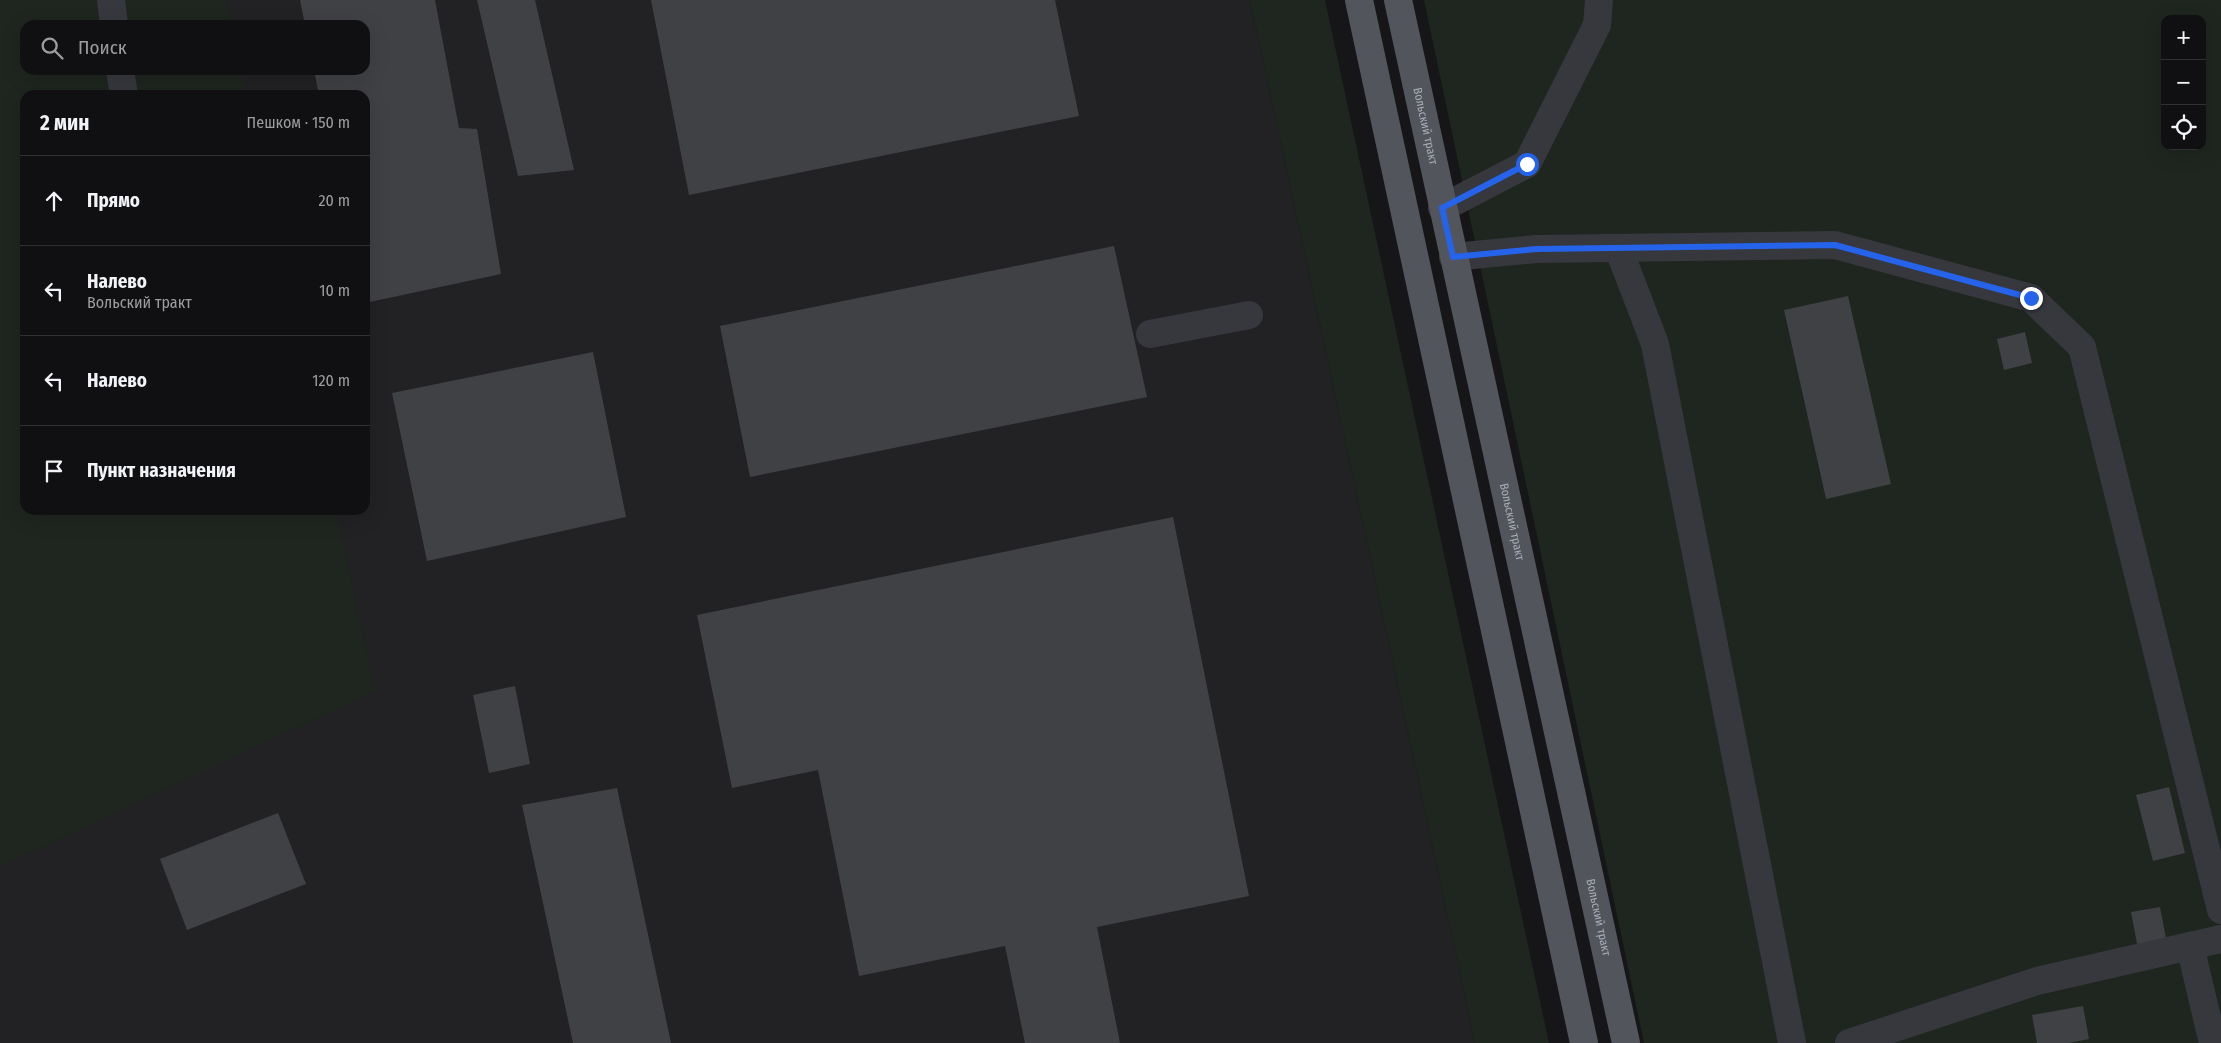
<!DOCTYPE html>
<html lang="ru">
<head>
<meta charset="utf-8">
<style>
	:root { --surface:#101012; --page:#19191b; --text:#f1f3f6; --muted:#9c9d9f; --line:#303032 }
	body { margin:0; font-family:"Fira Sans Condensed",sans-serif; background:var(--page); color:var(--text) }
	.controls { position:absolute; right:15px; top:15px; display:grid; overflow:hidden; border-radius:10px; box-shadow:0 5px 20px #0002 }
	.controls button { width:45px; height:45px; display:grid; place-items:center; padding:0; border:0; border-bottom:1px solid var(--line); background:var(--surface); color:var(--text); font:25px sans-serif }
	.stop { position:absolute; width:15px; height:15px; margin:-11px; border:4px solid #2563eb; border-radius:50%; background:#fff }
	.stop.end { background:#2563eb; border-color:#fff; box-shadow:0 1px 5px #0008 }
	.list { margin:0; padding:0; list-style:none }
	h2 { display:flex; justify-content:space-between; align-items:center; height:65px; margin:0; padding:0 20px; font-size:21px }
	h2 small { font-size:16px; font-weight:400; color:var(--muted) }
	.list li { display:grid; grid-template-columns:32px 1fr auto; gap:15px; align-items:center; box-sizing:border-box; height:90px; padding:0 20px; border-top:1px solid var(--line) }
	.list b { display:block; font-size:19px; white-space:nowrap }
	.list p { margin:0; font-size:16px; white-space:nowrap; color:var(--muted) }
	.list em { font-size:16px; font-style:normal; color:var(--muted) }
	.icon { flex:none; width:28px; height:28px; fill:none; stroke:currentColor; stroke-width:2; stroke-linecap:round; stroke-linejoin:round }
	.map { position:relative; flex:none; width:2221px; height:1043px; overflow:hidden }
	.search { position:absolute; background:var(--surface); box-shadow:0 5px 20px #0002; left:20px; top:20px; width:350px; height:55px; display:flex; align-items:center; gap:12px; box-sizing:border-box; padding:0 18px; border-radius:15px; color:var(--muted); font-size:19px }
	.panel { position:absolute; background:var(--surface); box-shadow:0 5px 20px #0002; left:20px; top:90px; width:350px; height:425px; border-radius:15px }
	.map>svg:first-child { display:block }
	.built { fill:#222225; fill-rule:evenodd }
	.green { fill:#1e261f; fill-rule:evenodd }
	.building { fill:#404145 }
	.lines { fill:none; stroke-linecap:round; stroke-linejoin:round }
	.minor { stroke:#37383d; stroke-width:28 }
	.major { stroke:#53555c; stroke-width:28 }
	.route { stroke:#2563eb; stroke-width:6 }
	.labels { text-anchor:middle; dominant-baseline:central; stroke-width:4; stroke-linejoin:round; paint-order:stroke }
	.street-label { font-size:12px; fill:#a8adb8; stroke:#111113 }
</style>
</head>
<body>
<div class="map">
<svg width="2221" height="1043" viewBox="0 0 2221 1043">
	<rect width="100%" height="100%" fill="#161618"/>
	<!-- built -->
	<path class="built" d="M0,0H1250L1475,1043H0ZM25,25H365V70H25ZM25,95H365V510H25Z"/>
	<!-- green -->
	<g class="green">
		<polygon points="0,0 226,0 232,25 25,25 25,70 241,70 247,95 25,95 25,510 336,510 375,691 0,867"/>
		<polygon points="1250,0 1325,0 1549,1043 1475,1043"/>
		<path d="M1424,0H2221V1043H1644ZM2165,19H2202V146H2165Z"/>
	</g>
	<!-- building -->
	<g class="building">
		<polygon points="300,0 435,0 459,128 477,129 501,274 365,303 365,95 319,95 314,70 365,70 365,25 305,25"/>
		<polygon points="477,0 535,0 574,170 518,176"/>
		<polygon points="651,0 1055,0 1079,116 689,195"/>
		<polygon points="1114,246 1147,397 750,477 720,326"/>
		<polygon points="1848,296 1891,484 1826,499 1784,310"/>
		<polygon points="2025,332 2032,363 2004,370 1997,339"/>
		<polygon points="593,352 626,517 427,561 392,393"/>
		<polygon points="1173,517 1249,896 1097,927 1120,1043 1025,1043 1005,946 859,976 818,770 732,788 697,615"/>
		<polygon points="515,686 530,764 489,773 473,695"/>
		<polygon points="2169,787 2185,853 2153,861 2136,795"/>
		<polygon points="617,788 671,1043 573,1043 522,805"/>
		<polygon points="278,813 306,884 187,930 160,859"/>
		<polygon points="2160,907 2167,943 2138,949 2131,912"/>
		<polygon points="2083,1006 2089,1039 2069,1043 2037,1043 2032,1015"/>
	</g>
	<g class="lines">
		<!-- minor -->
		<g class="minor">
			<polyline points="111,0 114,25"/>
			<polyline points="120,70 124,95"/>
			<polyline points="1442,208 1527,164 1597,25 1599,0"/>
			<polyline points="1619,250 1655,344 1792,1043"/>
			<polyline points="1453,257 1536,249 1835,245 2031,298 2082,347 2221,910"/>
			<polyline points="1150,334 1249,315"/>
			<polyline points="2190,946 2213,1043"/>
			<polyline points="1849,1043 2037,981 2221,939"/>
		</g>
		<!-- major -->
		<g class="major">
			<polyline points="1359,0 1584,1043"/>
			<path id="s1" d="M1398,0L1626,1043"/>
		</g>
	</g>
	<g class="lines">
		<!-- route -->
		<polyline class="route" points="1527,164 1442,208 1453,257 1536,249 1835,245 2031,298"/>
	</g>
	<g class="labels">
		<!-- street labels -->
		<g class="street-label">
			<text stroke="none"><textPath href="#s1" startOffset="129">Вольский тракт</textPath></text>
			<text stroke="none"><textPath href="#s1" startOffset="534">Вольский тракт</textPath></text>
			<text stroke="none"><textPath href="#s1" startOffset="939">Вольский тракт</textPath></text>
		</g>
	</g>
</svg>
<div class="controls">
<button>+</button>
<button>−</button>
<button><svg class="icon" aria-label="locate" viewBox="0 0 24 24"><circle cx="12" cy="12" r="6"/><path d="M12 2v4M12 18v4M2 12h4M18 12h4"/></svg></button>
</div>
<div class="stop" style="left:1527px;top:164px"></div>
<div class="stop end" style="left:2031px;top:298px"></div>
<div class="search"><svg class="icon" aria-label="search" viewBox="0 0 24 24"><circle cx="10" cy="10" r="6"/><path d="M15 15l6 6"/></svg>Поиск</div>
<section class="panel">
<h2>2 мин<small>Пешком · 150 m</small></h2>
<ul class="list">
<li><svg class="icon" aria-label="ahead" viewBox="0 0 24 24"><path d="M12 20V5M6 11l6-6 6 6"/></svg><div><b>Прямо</b></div><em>20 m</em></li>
<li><svg class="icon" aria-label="left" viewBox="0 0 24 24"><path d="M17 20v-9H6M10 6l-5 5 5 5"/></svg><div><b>Налево</b><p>Вольский тракт</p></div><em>10 m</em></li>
<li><svg class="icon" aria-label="left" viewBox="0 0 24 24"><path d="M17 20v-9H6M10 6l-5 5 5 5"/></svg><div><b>Налево</b></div><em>120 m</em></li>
<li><svg class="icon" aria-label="arrive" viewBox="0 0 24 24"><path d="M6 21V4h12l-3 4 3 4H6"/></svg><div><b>Пункт назначения</b></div></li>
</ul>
</section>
</div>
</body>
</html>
